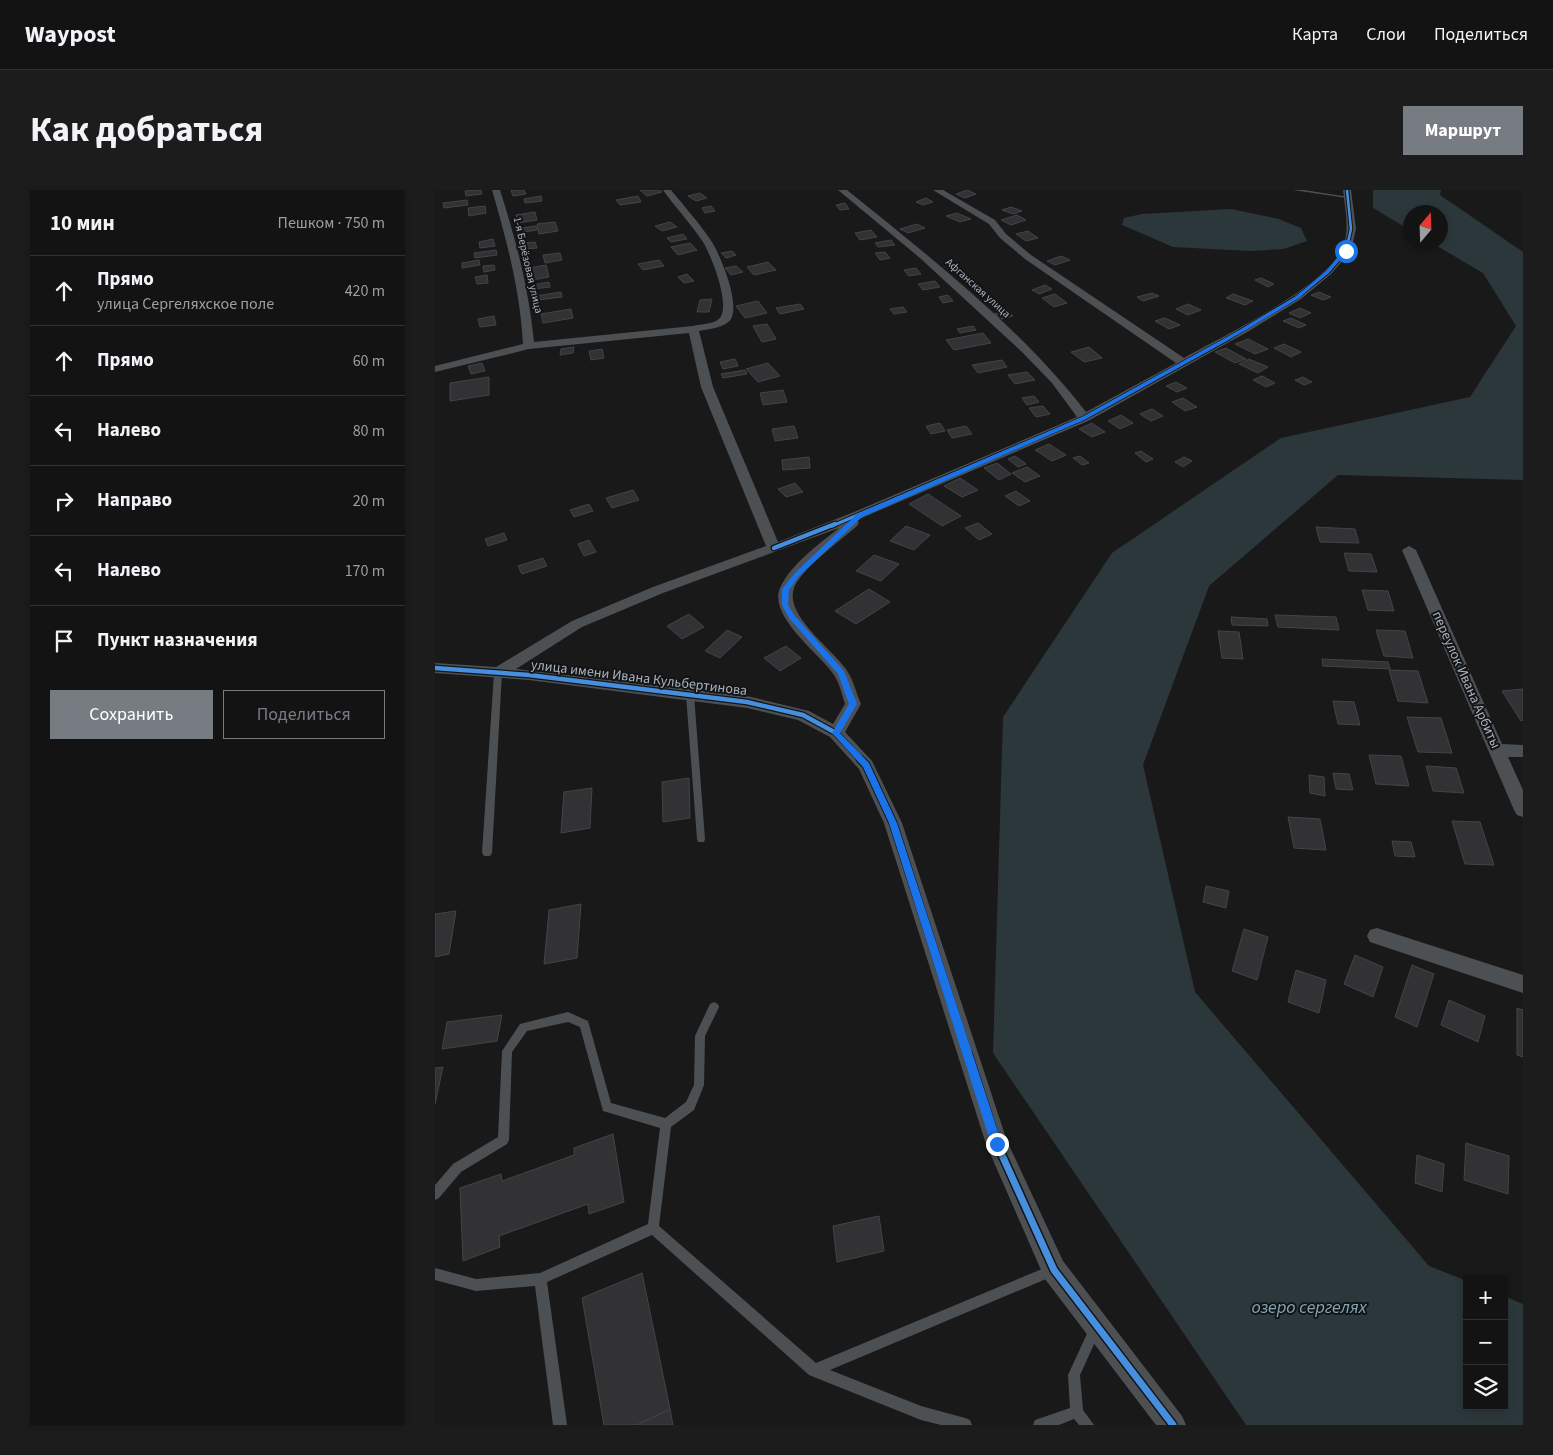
<!DOCTYPE html>
<html lang="ru">
<head>
<meta charset="utf-8">
<style>
	:root { --surface:#131314; --page:#1c1c1d; --text:#f1f3f6; --muted:#9d9ea0; --line:#323234; --accent:#777c83 }
	body { margin:0; font-family:"Source Sans 3",sans-serif; background:var(--page); color:var(--text) }
	.controls { position:absolute; right:15px; bottom:15px; display:grid; overflow:hidden; border-radius:0px; box-shadow:0 2px 8px #0003 }
	.controls button { width:45px; height:45px; display:grid; place-items:center; padding:0; border:0; border-bottom:1px solid var(--line); background:var(--surface); color:var(--text); font:25px sans-serif }
	.compass { position:absolute; left:968px; top:15px; width:45px; height:45px; border-radius:50%; background:var(--surface); box-shadow:0 2px 8px #0003; rotate:19deg }
	.stop { position:absolute; width:15px; height:15px; margin:-11px; border:4px solid #1a73e8; border-radius:50%; background:#fff }
	.stop.end { background:#1a73e8; border-color:#fff; box-shadow:0 1px 5px #0008 }
	.list { margin:0; padding:0; list-style:none }
	h2 { display:flex; justify-content:space-between; align-items:center; height:65px; margin:0; padding:0 20px; font-size:21px }
	h2 small { font-size:16px; font-weight:400; color:var(--muted) }
	.list li { display:grid; grid-template-columns:32px 1fr auto; gap:15px; align-items:center; box-sizing:border-box; height:70px; padding:0 20px; border-top:1px solid var(--line) }
	.list b { display:block; font-size:19px; white-space:nowrap }
	.list p { margin:0; font-size:16px; white-space:nowrap; color:var(--muted) }
	.list em { font-size:16px; font-style:normal; color:var(--muted) }
	.actions { display:flex; gap:10px; padding:15px 20px }
	.actions a { flex:1; padding:11px 0; border:1px solid var(--accent); border-radius:0px; text-align:center; font-size:18px; color:var(--accent) }
	.actions .main { background:var(--accent); color:#fff }
	.icon { flex:none; width:28px; height:28px; fill:none; stroke:currentColor; stroke-width:2; stroke-linecap:round; stroke-linejoin:round }
	.map { position:relative; flex:none; width:1088px; height:1235px; overflow:hidden; border-radius:0px }
	header { display:flex; align-items:center; gap:30px; box-sizing:border-box; height:70px; padding:0 25px; background:var(--surface); border-bottom:1px solid var(--line) }
	header strong { font-size:24px }
	nav { display:flex; gap:28px; margin-inline-start:auto; font-size:18px }
	.intro { display:flex; align-items:center; justify-content:space-between; box-sizing:border-box; height:120px; padding:0 30px }
	h1 { margin:0; font-size:35px }
	.button { padding:12px 22px; border-radius:0px; background:var(--accent); color:#fff; font-size:18px; font-weight:700 }
	main { display:flex; gap:30px; padding:0 30px }
	aside { flex:1; background:var(--surface); border-radius:0px; box-shadow:0 2px 8px #0003 }
	.map>svg:first-child { display:block }
	.water { fill:#2c373c }
	.building { fill:#323234; stroke:#424446 }
	.lines { fill:none; stroke-linecap:round; stroke-linejoin:round }
	.service { fill:#4d5053; fill-rule:evenodd }
	.minor { fill:#4d5053; fill-rule:evenodd }
	.cycleway-far4-casing { stroke:#131416; stroke-width:4.5 }
	.cycleway-far3-casing { stroke:#131416; stroke-width:5 }
	.cycleway-far2-casing { stroke:#131416; stroke-width:7 }
	.cycleway-far1-casing { stroke:#131416; stroke-width:9 }
	.cycleway-casing { stroke:#131416; stroke-width:10 }
	.cycleway-far4 { stroke:#468fdf; stroke-width:2.5 }
	.cycleway-far3 { stroke:#468fdf; stroke-width:3 }
	.cycleway-far2 { stroke:#468fdf; stroke-width:4.5 }
	.cycleway-far1 { stroke:#468fdf; stroke-width:5.5 }
	.cycleway { stroke:#468fdf; stroke-width:7 }
	.route { fill:#1a73e8 }
	.labels { text-anchor:middle; dominant-baseline:central; stroke-width:4; stroke-linejoin:round; paint-order:stroke }
	.far-street-label { font-size:11px; fill:#aab2bb; stroke:#131416 }
	.street-label { font-size:14px; fill:#aab2bb; stroke:#131416 }
	.near-water-label { font-size:18px; font-style:italic; fill:#81a6b6; stroke:#131416 }
</style>
</head>
<body>
<header>
<strong>Waypost</strong>
<nav><a>Карта</a><a>Слои</a><a>Поделиться</a></nav>
</header>
<div class="intro"><h1>Как добраться</h1><a class="button">Маршрут</a></div>
<main>
<aside>
<h2>10 мин<small>Пешком · 750 m</small></h2>
<ul class="list">
<li><svg class="icon" aria-label="ahead" viewBox="0 0 24 24"><path d="M12 20V5M6 11l6-6 6 6"/></svg><div><b>Прямо</b><p>улица Сергеляхское поле</p></div><em>420 m</em></li>
<li><svg class="icon" aria-label="ahead" viewBox="0 0 24 24"><path d="M12 20V5M6 11l6-6 6 6"/></svg><div><b>Прямо</b></div><em>60 m</em></li>
<li><svg class="icon" aria-label="left" viewBox="0 0 24 24"><path d="M17 20v-9H6M10 6l-5 5 5 5"/></svg><div><b>Налево</b></div><em>80 m</em></li>
<li><svg class="icon" aria-label="right" viewBox="0 0 24 24"><path d="M7 20v-9h11M14 6l5 5-5 5"/></svg><div><b>Направо</b></div><em>20 m</em></li>
<li><svg class="icon" aria-label="left" viewBox="0 0 24 24"><path d="M17 20v-9H6M10 6l-5 5 5 5"/></svg><div><b>Налево</b></div><em>170 m</em></li>
<li><svg class="icon" aria-label="arrive" viewBox="0 0 24 24"><path d="M6 21V4h12l-3 4 3 4H6"/></svg><div><b>Пункт назначения</b></div></li>
</ul>
<div class="actions"><a class="main">Сохранить</a><a>Поделиться</a></div>
</aside>
<div class="map">
<svg width="1088" height="1235" viewBox="0 0 1088 1235">
	<rect width="100%" height="100%" fill="#19191a"/>
	<!-- water -->
	<g class="water">
		<polygon points="938,0 1006,0 1005,5 1088,62 1088,290 903,285 774,396 708,575 760,802 994,1076 1032,1091 1032,1216 1069,1216 1069,1106 1088,1114 1088,1235 811,1235 558,863 568,527 677,363 846,248 1035,207 1081,136 1048,83 997,53 1006,52 1006,22 976,22 975,40 938,18"/>
		<polygon points="796,19 844,29 866,38 872,51 849,59 816,61 738,57 687,35 689,28 707,24"/>
	</g>
	<!-- building -->
	<g class="building">
		<polygon points="46,0 47,4 31,6 30,1"/>
		<polygon points="76,0 89,0 91,4 78,6"/>
		<polygon points="205,0 224,0 227,2 212,6"/>
		<polygon points="532,0 541,4 530,8 521,4"/>
		<polygon points="265,3 272,8 261,11 253,6"/>
		<polygon points="106,6 107,11 90,13 89,9"/>
		<polygon points="203,6 206,12 185,15 181,10"/>
		<polygon points="491,8 498,12 488,15 481,12"/>
		<polygon points="32,10 33,15 9,18 8,13"/>
		<polygon points="410,13 414,19 405,20 401,15"/>
		<polygon points="50,16 51,23 34,26 33,18"/>
		<polygon points="276,16 280,21 270,23 267,18"/>
		<polygon points="576,17 587,21 578,24 567,20"/>
		<polygon points="100,22 102,30 83,33 81,25"/>
		<polygon points="522,23 536,29 525,32 511,26"/>
		<polygon points="582,25 591,30 576,35 566,30"/>
		<polygon points="120,32 123,41 104,44 102,34"/>
		<polygon points="235,32 242,37 227,41 220,36"/>
		<polygon points="482,34 490,38 473,43 465,39"/>
		<polygon points="101,36 102,40 82,43 80,39"/>
		<polygon points="436,40 442,47 425,50 420,43"/>
		<polygon points="593,41 603,48 591,51 581,44"/>
		<polygon points="248,44 252,49 236,52 232,48"/>
		<polygon points="58,49 60,56 45,58 44,52"/>
		<polygon points="456,50 460,55 443,57 440,53"/>
		<polygon points="100,52 102,58 90,59 89,53"/>
		<polygon points="255,53 262,60 243,65 236,57"/>
		<polygon points="61,60 62,65 40,68 39,63"/>
		<polygon points="297,61 301,65 291,68 286,63"/>
		<polygon points="450,62 455,68 445,70 440,63"/>
		<polygon points="125,63 127,70 110,73 108,65"/>
		<polygon points="626,66 635,70 620,75 612,71"/>
		<polygon points="44,70 45,75 27,78 27,73"/>
		<polygon points="224,70 229,76 208,80 203,74"/>
		<polygon points="333,72 341,80 319,85 312,77"/>
		<polygon points="59,75 60,80 49,82 48,76"/>
		<polygon points="111,75 114,87 97,90 94,78"/>
		<polygon points="301,76 308,82 296,85 290,78"/>
		<polygon points="481,78 486,84 474,86 469,80"/>
		<polygon points="252,84 259,91 249,93 243,87"/>
		<polygon points="52,85 53,93 42,94 40,87"/>
		<polygon points="826,88 839,94 833,97 820,90"/>
		<polygon points="500,91 505,97 488,100 483,94"/>
		<polygon points="114,92 115,97 98,99 97,95"/>
		<polygon points="610,95 617,99 604,104 597,100"/>
		<polygon points="126,102 127,107 102,110 101,106"/>
		<polygon points="884,102 896,107 888,110 876,105"/>
		<polygon points="717,103 724,106 708,111 702,107"/>
		<polygon points="620,104 632,113 619,117 607,108"/>
		<polygon points="798,104 818,111 810,115 791,108"/>
		<polygon points="513,105 518,111 508,113 504,107"/>
		<polygon points="277,109 274,122 262,122 265,110"/>
		<polygon points="323,111 332,123 310,128 301,116"/>
		<polygon points="365,114 369,119 345,124 341,118"/>
		<polygon points="753,114 766,120 753,125 741,119"/>
		<polygon points="468,117 472,122 459,124 455,119"/>
		<polygon points="865,118 876,123 865,128 854,123"/>
		<polygon points="136,119 138,128 108,133 106,124"/>
		<polygon points="571,121 578,126 567,129 559,124"/>
		<polygon points="59,126 61,135 45,137 43,129"/>
		<polygon points="730,128 745,135 734,139 720,131"/>
		<polygon points="856,128 871,135 864,138 848,131"/>
		<polygon points="332,134 341,149 327,152 318,136"/>
		<polygon points="538,136 541,140 525,143 522,139"/>
		<polygon points="548,143 556,153 519,160 511,150"/>
		<polygon points="813,149 833,159 820,164 800,154"/>
		<polygon points="849,154 866,162 856,167 839,158"/>
		<polygon points="139,157 138,163 125,165 126,159"/>
		<polygon points="654,157 667,168 649,172 636,162"/>
		<polygon points="791,158 811,169 800,173 780,162"/>
		<polygon points="167,159 169,168 156,170 154,161"/>
		<polygon points="300,169 303,176 288,179 285,172"/>
		<polygon points="814,169 833,177 823,183 804,174"/>
		<polygon points="567,170 572,177 543,183 537,175"/>
		<polygon points="47,173 50,181 36,184 33,176"/>
		<polygon points="333,173 345,186 323,192 311,179"/>
		<polygon points="310,180 312,184 288,188 286,184"/>
		<polygon points="592,182 600,190 580,194 573,185"/>
		<polygon points="827,186 840,193 831,197 818,190"/>
		<polygon points="54,187 54,205 15,211 15,193"/>
		<polygon points="868,187 877,192 869,195 860,190"/>
		<polygon points="741,192 752,198 742,202 731,196"/>
		<polygon points="348,200 352,212 328,215 325,203"/>
		<polygon points="599,206 604,212 592,215 587,208"/>
		<polygon points="748,208 762,217 750,221 737,212"/>
		<polygon points="608,216 615,224 601,227 594,218"/>
		<polygon points="717,219 728,226 716,231 705,224"/>
		<polygon points="686,225 698,233 685,239 673,231"/>
		<polygon points="505,233 510,241 496,244 491,236"/>
		<polygon points="657,233 670,242 657,247 644,239"/>
		<polygon points="359,236 363,248 340,251 337,239"/>
		<polygon points="531,236 537,244 517,248 512,240"/>
		<polygon points="614,254 631,265 617,271 600,260"/>
		<polygon points="706,261 718,269 711,272 700,263"/>
		<polygon points="580,266 591,274 583,277 573,269"/>
		<polygon points="645,266 654,273 647,275 638,268"/>
		<polygon points="374,267 375,278 348,280 347,270"/>
		<polygon points="749,267 757,271 748,277 740,272"/>
		<polygon points="562,273 576,284 564,290 549,278"/>
		<polygon points="592,277 605,286 590,292 577,283"/>
		<polygon points="525,288 543,300 527,307 509,296"/>
		<polygon points="360,293 368,302 351,307 343,299"/>
		<polygon points="198,300 204,310 177,318 171,308"/>
		<polygon points="581,301 595,311 584,316 570,306"/>
		<polygon points="493,304 526,326 507,336 474,314"/>
		<polygon points="154,314 158,321 139,327 135,320"/>
		<polygon points="543,333 557,344 544,350 530,338"/>
		<polygon points="471,336 495,345 479,360 455,351"/>
		<polygon points="881,337 920,339 924,353 885,352"/>
		<polygon points="69,343 72,350 53,356 50,349"/>
		<polygon points="154,350 161,362 149,366 143,354"/>
		<polygon points="909,363 936,364 942,382 914,381"/>
		<polygon points="439,365 464,374 446,391 421,381"/>
		<polygon points="108,368 112,376 87,384 83,376"/>
		<polygon points="434,399 455,412 421,434 400,421"/>
		<polygon points="927,400 953,401 959,421 933,420"/>
		<polygon points="254,424 269,437 247,449 232,436"/>
		<polygon points="840,425 901,427 904,440 843,437"/>
		<polygon points="796,427 832,429 833,436 797,435"/>
		<polygon points="292,440 307,447 285,468 270,461"/>
		<polygon points="941,440 970,441 978,468 949,466"/>
		<polygon points="783,441 804,442 808,469 787,468"/>
		<polygon points="351,456 366,468 345,481 329,468"/>
		<polygon points="887,469 953,472 955,479 888,476"/>
		<polygon points="954,480 983,481 993,513 963,511"/>
		<polygon points="1088,499 1088,530 1086,531 1067,501"/>
		<polygon points="898,511 919,512 925,535 903,534"/>
		<polygon points="972,527 1006,528 1017,563 983,562"/>
		<polygon points="934,565 966,566 974,596 941,594"/>
		<polygon points="991,576 1021,578 1029,603 998,601"/>
		<polygon points="898,583 914,584 918,600 901,599"/>
		<polygon points="874,585 889,587 890,606 875,603"/>
		<polygon points="254,588 255,628 228,632 227,592"/>
		<polygon points="157,598 155,638 126,643 129,602"/>
		<polygon points="853,627 885,629 891,660 859,658"/>
		<polygon points="1017,631 1045,632 1059,675 1030,674"/>
		<polygon points="957,651 976,652 980,667 960,666"/>
		<polygon points="771,696 794,701 791,718 768,712"/>
		<polygon points="146,714 142,768 109,774 114,720"/>
		<polygon points="21,721 14,764 0,767 0,724"/>
		<polygon points="809,739 833,747 822,790 797,781"/>
		<polygon points="920,765 948,777 938,807 909,794"/>
		<polygon points="977,775 999,784 982,837 960,827"/>
		<polygon points="861,780 891,790 884,823 853,812"/>
		<polygon points="1014,810 1050,826 1043,852 1006,835"/>
		<polygon points="1082,818 1088,820 1088,867 1082,865"/>
		<polygon points="67,825 62,851 7,859 12,832"/>
		<polygon points="8,877 0,914 0,878"/>
		<polygon points="178,944 189,1012 154,1024 153,1014 64,1046 65,1057 28,1071 25,998 66,984 67,991 139,965 139,958"/>
		<polygon points="1031,953 1074,966 1073,1004 1029,990"/>
		<polygon points="982,965 1009,974 1007,1002 980,993"/>
		<polygon points="444,1026 449,1061 402,1072 398,1036"/>
		<polygon points="207,1083 235,1219 202,1235 169,1235 147,1108"/>
		<polygon points="235,1219 238,1235 202,1235"/>
	</g>
	<g class="lines">
		<!-- service -->
		<g class="service">
			<polygon points="858,0 869,0 914,7 912,8"/>
			<polygon points="63,480 67,483 57,663 55,666 49,666 47,663 59,483"/>
			<polygon points="255,502 259,505 270,649 269,652 263,652 262,649 251,505"/>
			<polygon points="279,812 283,814 284,817 270,846 269,895 259,920 236,937 224,1036 381,1173 619,1074 623,1076 625,1080 623,1084 395,1180 486,1216 530,1228 535,1230 537,1235 506,1235 486,1230 374,1185 217,1045 112,1092 132,1235 118,1235 100,1096 41,1101 0,1090 0,1078 41,1089 105,1083 213,1034 225,938 168,921 145,837 133,832 92,841 77,862 74,950 72,954 26,982 4,1008 0,1010 0,995 18,974 63,947 67,861 85,834 133,822 153,831 176,913 230,928 251,912 259,895 260,846 275,814"/>
			<polygon points="660,1133 664,1135 666,1139 645,1185 648,1220 659,1235 644,1235 639,1229 624,1235 598,1235 600,1230 635,1218 633,1185 656,1135"/>
		</g>
		<!-- minor -->
		<g class="minor">
			<path d="M57,0H65C81,50 94,100 99,152L258,136C266,134 278,134 284,129C297,117 276,65 268,52C256,34 241,18 228,0H236C250,17 265,34 277,52C286,67 305,113 296,129C290,138 273,139 264,141L278,197L343,352L419,322L642,227L617,193L587,162L485,68L403,0H412C495,67 586,138 651,222L741,173L590,69L565,48L554,34L498,0H508L560,30L571,44L596,65L749,168C787,147 887,98 906,61C916,43 910,19 908,0H916L921,39L916,61L896,84L866,109L814,141L653,231L422,330L424,333L422,336C406,350 366,379 359,398C349,425 397,459 411,479C418,489 421,502 426,514L410,542L437,571L467,633L572,951L628,1071L747,1226L751,1235H721L610,1089L551,954L449,633L424,579L395,547L363,530L312,518L94,490L0,483V473L61,477L137,431L218,397L331,356L266,197L254,143L94,159L0,182V176L88,154C85,101 72,51 57,0ZM404,338C385,353 355,375 345,398C333,427 385,464 399,485C405,494 407,505 410,514L398,534L374,521L312,506L81,479L147,437L228,403Z"/>
			<polygon points="974,356 981,360 1067,554 1088,555 1088,567 1073,567 1088,600 1088,627 1082,625 1079,620 967,360"/>
			<polygon points="942,738 1088,785 1088,803 935,752 932,746 935,740"/>
		</g>
		<!-- cycleway-far4 casing -->
		<g class="cycleway-far4-casing">
			<polyline id="cycleway-far4" points="792,149 862,107 893,82 911,61 916,39 912,0"/>
		</g>
		<!-- cycleway-far3 casing -->
		<g class="cycleway-far3-casing">
			<polyline id="cycleway-far3" points="397,336 649,228 794,148"/>
		</g>
		<!-- cycleway-far2 casing -->
		<g class="cycleway-far2-casing">
			<g id="cycleway-far2">
				<polyline points="339,358 400,334"/>
				<polyline points="0,478 94,485 312,512 368,525 401,543 426,570"/>
			</g>
		</g>
		<!-- cycleway-far1 casing -->
		<g class="cycleway-far1-casing">
			<polyline id="cycleway-far1" points="425,569 431,575 458,633 533,865"/>
		</g>
		<!-- cycleway casing -->
		<g class="cycleway-casing">
			<polyline id="cycleway" points="533,864 562,954 619,1080 738,1235"/>
		</g>
		<!-- cycleway-far4 -->
		<use href="#cycleway-far4" class="cycleway-far4"/>
		<!-- cycleway-far3 -->
		<use href="#cycleway-far3" class="cycleway-far3"/>
		<!-- cycleway-far2 -->
		<use href="#cycleway-far2" class="cycleway-far2"/>
		<!-- cycleway-far1 -->
		<use href="#cycleway-far1" class="cycleway-far1"/>
		<!-- cycleway -->
		<use href="#cycleway" class="cycleway"/>
	</g>
	<!-- route -->
	<polygon class="route" points="909,60 913,61 894,82 864,108 811,140 651,229 427,327 364,386 354,400 353,415 359,425 409,481 422,514 405,543 434,573 462,633 567,954 565,958 562,960 558,958 556,954 454,633 428,577 397,543 414,514 403,484 354,428 347,415 347,399 360,383 422,324 647,227 808,138 860,107 891,81"/>
	<g class="labels">
		<!-- far-street labels -->
		<g class="far-street-label">
			<text transform="translate(93 75) rotate(77)">1-я Берёзовая улица</text>
			<text transform="translate(543 98) rotate(42)">Афганская улица</text>
		</g>
		<!-- street labels -->
		<g class="street-label">
			<text transform="translate(204 488) rotate(7)">улица имени Ивана Кульбертинова</text>
			<text transform="translate(1031 490) rotate(66)">переулок Ивана Арбиты</text>
		</g>
		<!-- near-water labels -->
		<g class="near-water-label">
			<text x="874" y="1117">озеро сергелях</text>
		</g>
	</g>
</svg>
<div class="controls">
<button>+</button>
<button>−</button>
<button><svg class="icon" aria-label="layers" viewBox="0 0 24 24"><path d="M12 4l9 5-9 5-9-5zM3 14l9 5 9-5"/></svg></button>
</div>
<svg class="compass" viewBox="-18 -18 36 36"><path d="M0-13l5 13h-10z" fill="#e53935"/><path d="M0 13l5-13h-10z" fill="#9d9ea0"/></svg>
<div class="stop" style="left:911px;top:61px"></div>
<div class="stop end" style="left:562px;top:954px"></div>
</div>
</main>
</body>
</html>
